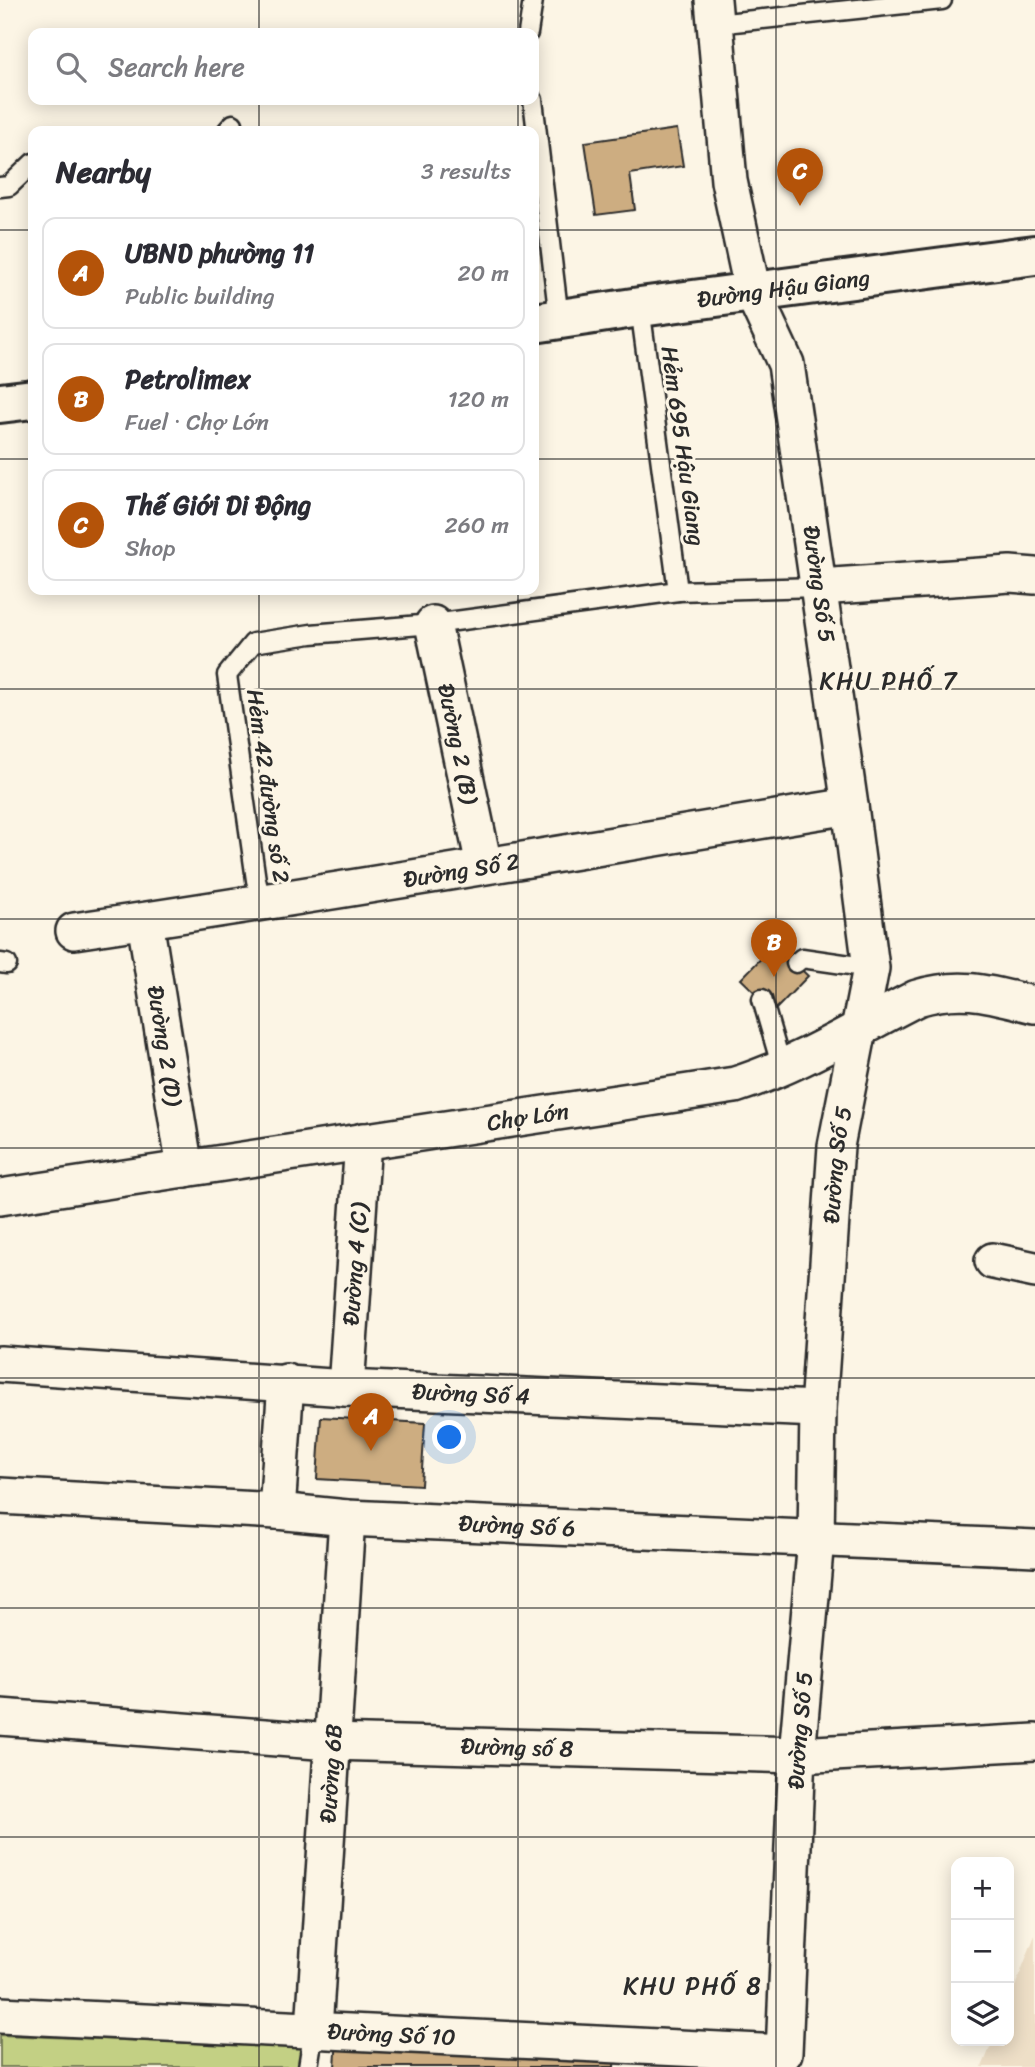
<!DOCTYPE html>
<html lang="en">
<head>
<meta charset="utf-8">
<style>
	:root { --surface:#fff; --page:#f2f2f3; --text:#2b2b33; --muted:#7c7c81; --line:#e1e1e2; --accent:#b45309 }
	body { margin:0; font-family:Sriracha,sans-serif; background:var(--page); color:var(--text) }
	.controls { position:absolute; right:21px; bottom:21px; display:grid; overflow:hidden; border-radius:14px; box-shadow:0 4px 18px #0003 }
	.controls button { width:63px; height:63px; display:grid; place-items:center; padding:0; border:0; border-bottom:2px solid var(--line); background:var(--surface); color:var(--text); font:35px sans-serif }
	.you { position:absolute; left:450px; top:1438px; width:24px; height:24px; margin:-18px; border:5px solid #fff; border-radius:50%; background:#1a73e8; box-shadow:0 0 0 10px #1a73e833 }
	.badge { display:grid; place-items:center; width:46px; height:46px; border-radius:50%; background:var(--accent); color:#fff; font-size:23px; font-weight:700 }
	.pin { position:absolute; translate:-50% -58px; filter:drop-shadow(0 2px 4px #0008) }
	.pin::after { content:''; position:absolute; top:37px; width:24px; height:21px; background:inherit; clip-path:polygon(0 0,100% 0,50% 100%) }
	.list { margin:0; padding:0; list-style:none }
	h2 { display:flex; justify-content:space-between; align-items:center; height:91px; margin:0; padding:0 28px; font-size:30px }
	h2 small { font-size:23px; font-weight:400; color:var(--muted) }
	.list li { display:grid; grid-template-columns:46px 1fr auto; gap:21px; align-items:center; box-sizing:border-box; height:112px; margin:0 14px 14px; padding:0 14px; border:2px solid var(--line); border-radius:14px }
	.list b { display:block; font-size:26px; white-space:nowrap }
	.list p { margin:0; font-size:23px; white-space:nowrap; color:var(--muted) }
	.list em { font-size:23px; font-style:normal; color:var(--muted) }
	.icon { flex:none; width:38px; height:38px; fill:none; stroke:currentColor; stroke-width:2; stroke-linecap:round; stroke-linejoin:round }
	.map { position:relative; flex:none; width:1035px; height:2067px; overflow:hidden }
	.search { position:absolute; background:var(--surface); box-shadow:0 4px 18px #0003; left:28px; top:28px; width:511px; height:77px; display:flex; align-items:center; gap:18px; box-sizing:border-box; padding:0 24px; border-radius:14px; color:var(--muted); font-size:26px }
	.panel { position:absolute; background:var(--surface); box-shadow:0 4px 18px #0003; left:28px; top:126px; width:511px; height:469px; border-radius:14px }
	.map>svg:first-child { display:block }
	.built { fill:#eedfc7 }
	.green { fill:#c3d084; stroke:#777e58; stroke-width:2 }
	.building { fill:#cdad81; stroke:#2b2b2b; stroke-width:2 }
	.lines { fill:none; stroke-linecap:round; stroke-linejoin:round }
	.service-casing { stroke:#2b2b2b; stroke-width:23 }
	.minor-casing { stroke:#2b2b2b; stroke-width:40 }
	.secondary-casing { stroke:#2b2b2b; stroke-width:44 }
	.service { stroke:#fcf5e5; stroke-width:18 }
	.minor { stroke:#fcf5e5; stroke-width:35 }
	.secondary { stroke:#fcf5e5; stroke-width:38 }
	.grid { fill:none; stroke:#2b2b2b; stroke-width:2; stroke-opacity:0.55 }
	.labels { text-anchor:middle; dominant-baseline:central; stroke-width:6; stroke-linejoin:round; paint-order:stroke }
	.street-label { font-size:23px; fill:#2b2b2b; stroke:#fcf5e5 }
	.neighbourhood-label { font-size:24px; letter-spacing:2px; fill:#2b2b2b; stroke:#fcf5e5 }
</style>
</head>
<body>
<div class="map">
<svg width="1035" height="2067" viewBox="0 0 1035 2067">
	<rect width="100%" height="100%" fill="#fcf5e5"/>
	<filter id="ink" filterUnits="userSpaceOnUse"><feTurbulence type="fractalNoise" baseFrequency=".0143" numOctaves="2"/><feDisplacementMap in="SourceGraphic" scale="14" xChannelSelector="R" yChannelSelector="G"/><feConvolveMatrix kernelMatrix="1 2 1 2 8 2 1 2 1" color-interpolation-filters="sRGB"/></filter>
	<g filter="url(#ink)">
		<!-- built -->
		<polygon class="built" points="1035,1935 1035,2067 982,2067 993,2041 1009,2041 1009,2002"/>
		<!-- green -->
		<polygon class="green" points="0,2035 316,2048 315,2067 0,2067"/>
		<!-- building -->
		<g class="building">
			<polygon points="677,129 683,166 630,174 635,210 596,215 585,142"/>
			<polygon points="775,944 808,976 774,1011 741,979"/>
			<polygon points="321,1417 425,1423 421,1485 317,1479"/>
			<polygon points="337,2037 615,2056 614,2067 335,2067"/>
		</g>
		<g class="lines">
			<!-- service casing -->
			<g class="service-casing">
				<g id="service">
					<polyline points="716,24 942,0"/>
					<polyline points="528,33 533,0"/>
					<polyline points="533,100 559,319"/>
					<polyline points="227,131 233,124"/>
					<polyline points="0,187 9,186 33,163"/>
					<polyline points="640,307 678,591"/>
					<polyline points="262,904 256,880 227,675 253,643 311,634 433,624 678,591 819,587"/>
					<polyline points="0,963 7,964"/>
					<polyline points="796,963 802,958 871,968"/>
					<polyline points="762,999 782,1068"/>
					<polyline points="308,2067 314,2029"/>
				</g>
			</g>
			<!-- minor casing -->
			<g class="minor-casing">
				<g id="minor">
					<polyline points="819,587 1010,574 1035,576"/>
					<path id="s1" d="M433,624L484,865"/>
					<path id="s2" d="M145,921L185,1169"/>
					<path id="s3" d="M74,931C333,893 591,848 850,806"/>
					<path id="s4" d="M0,1197L735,1085C799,1065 857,1028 917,998C962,984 991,994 1035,1005"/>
					<polyline points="993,1261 1035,1270"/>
					<path id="s5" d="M0,1364L346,1388L818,1409"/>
					<path id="s6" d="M346,1388L363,1141"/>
					<path id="s7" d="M0,1496L277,1511L347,1518L1035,1548"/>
					<polyline points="277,1511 286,1382"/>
					<path id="s8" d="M0,1717L331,1742L797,1755L1035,1742"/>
					<path id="s9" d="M0,2015L784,2053L797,1755L816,1539L818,1409L836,1146L871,968L850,806L786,364L753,293L729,181L713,0"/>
					<path id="s10" d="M314,2029L347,1518"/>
				</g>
			</g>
			<!-- secondary casing -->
			<g class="secondary-casing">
				<g id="secondary">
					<path id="s11" d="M534,323L640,307L1035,255"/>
					<polyline points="0,403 33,399"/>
				</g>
			</g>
			<!-- service -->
			<use href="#service" class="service"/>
			<!-- minor -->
			<use href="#minor" class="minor"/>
			<!-- secondary -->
			<use href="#secondary" class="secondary"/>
		</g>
	</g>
	<!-- grid -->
	<path class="grid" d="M259,0V33M518,0V33M776,0V2067M259,100V131M518,100V131M0,230H33M534,230H1035M0,459H33M534,459H1035M259,590V2067M518,590V2067M0,689H1035M0,919H1035M0,1148H1035M0,1378H1035M0,1608H1035M0,1837H1035"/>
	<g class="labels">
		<!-- street labels -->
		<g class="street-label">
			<text stroke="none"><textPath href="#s11" startOffset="252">Đường Hậu Giang</textPath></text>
			<text transform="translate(683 446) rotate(82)">Hẻm 695 Hậu Giang</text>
			<text transform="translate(819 584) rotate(82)">Đường Số 5</text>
			<text stroke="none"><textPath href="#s1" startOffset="122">Đường 2 (B)</textPath></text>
			<text transform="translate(268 786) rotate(82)">Hẻm 42 đường số 2</text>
			<text stroke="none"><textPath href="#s3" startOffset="392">Đường Số 2</textPath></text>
			<text stroke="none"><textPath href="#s2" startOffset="126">Đường 2 (D)</textPath></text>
			<text stroke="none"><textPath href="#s4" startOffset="534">Chợ Lớn</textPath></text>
			<text stroke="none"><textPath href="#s9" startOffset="1675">Đường Số 5</textPath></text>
			<text stroke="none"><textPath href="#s6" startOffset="124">Đường 4 (C)</textPath></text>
			<text stroke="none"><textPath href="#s5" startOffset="472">Đường Số 4</textPath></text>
			<text stroke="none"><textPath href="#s7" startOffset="518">Đường Số 6</textPath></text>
			<text stroke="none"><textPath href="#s9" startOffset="1108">Đường Số 5</textPath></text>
			<text stroke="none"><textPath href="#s8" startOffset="518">Đường số 8</textPath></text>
			<text stroke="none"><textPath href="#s10" startOffset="256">Đường 6B</textPath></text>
			<text stroke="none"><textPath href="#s9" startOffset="392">Đường Số 10</textPath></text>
		</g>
		<!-- neighbourhood labels -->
		<g class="neighbourhood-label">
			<text x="889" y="681">KHU PHỐ 7</text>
			<text x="693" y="1986">KHU PHỐ 8</text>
		</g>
	</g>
</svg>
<div class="controls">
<button>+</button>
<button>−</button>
<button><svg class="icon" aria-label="layers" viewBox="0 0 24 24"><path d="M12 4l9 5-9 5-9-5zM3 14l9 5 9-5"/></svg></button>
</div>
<div class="you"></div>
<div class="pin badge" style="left:371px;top:1451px">A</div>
<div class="pin badge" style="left:774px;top:977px">B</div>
<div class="pin badge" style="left:800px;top:206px">C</div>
<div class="search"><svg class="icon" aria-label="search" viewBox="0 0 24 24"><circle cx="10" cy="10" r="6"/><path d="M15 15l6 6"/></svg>Search here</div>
<section class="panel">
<h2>Nearby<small>3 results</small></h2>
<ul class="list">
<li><span class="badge">A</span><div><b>UBND phường 11</b><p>Public building</p></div><em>20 m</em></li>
<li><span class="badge">B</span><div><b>Petrolimex</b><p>Fuel · Chợ Lớn</p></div><em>120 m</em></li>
<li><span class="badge">C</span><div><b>Thế Giới Di Động</b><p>Shop</p></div><em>260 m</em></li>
</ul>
</section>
</div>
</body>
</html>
